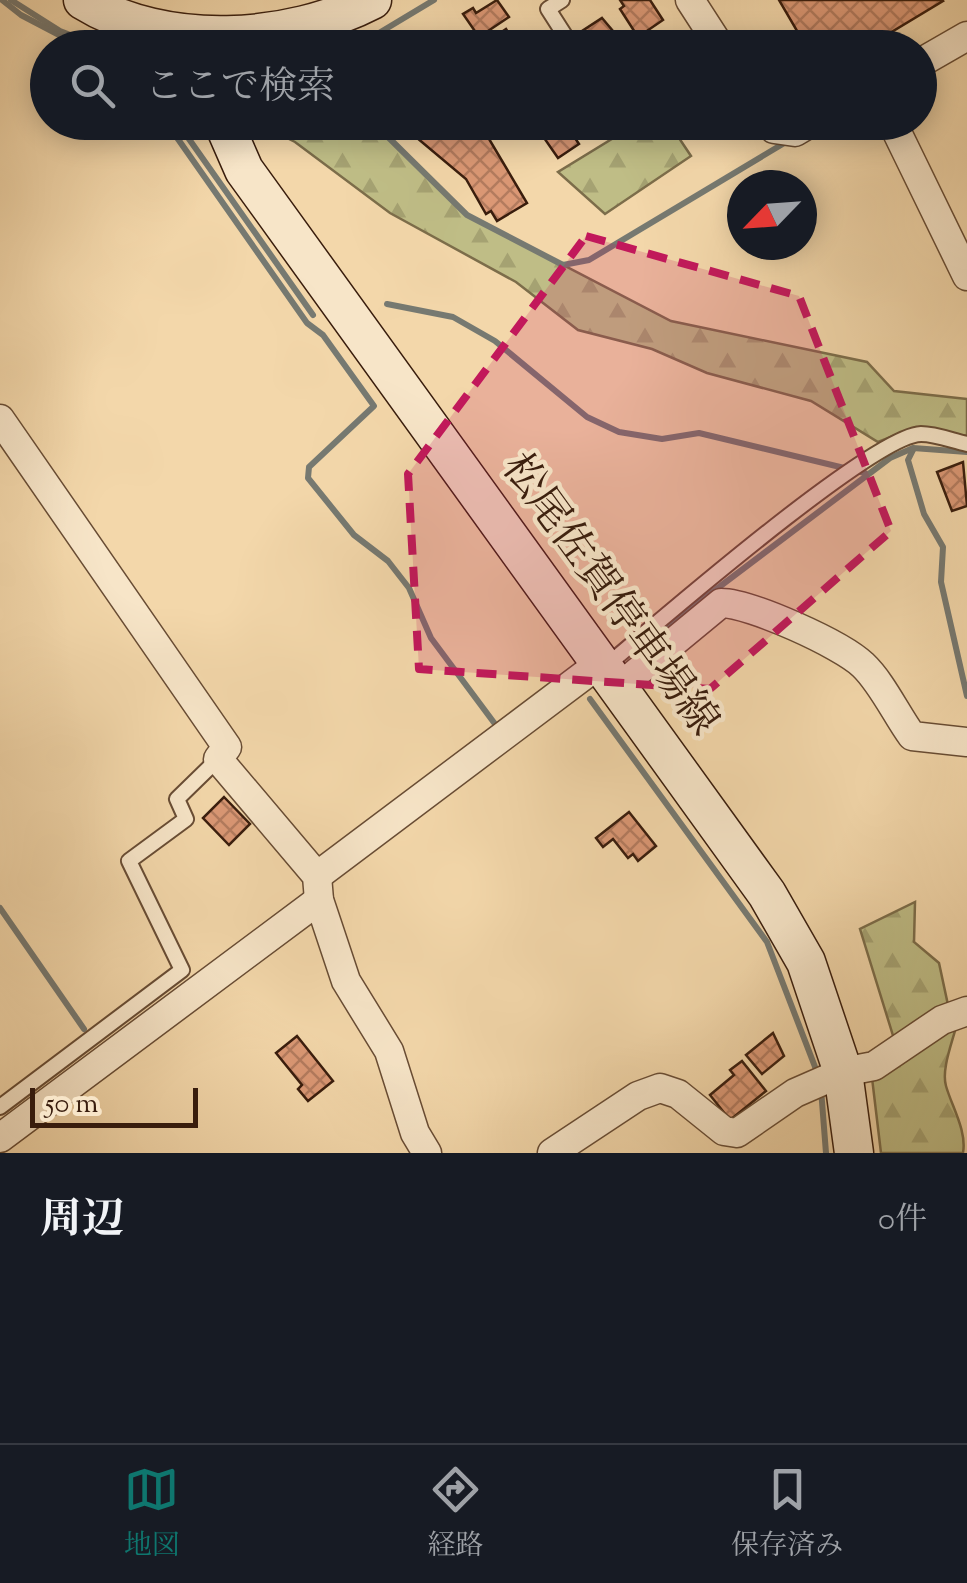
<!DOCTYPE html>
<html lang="ja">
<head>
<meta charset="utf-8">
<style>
	:root { --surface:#171b24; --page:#20242c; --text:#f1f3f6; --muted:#9ea1a6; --line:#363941; --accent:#0f766e }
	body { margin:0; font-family:"Sorts Mill Goudy","Noto Serif JP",serif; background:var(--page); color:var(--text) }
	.compass { position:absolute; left:727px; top:170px; width:90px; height:90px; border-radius:50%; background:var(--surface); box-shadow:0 5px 25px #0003; rotate:245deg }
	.scale { position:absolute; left:30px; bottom:25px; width:168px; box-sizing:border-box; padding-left:10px; border:5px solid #391d0d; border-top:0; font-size:28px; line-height:35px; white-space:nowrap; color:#391d0d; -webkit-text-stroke:8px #f7e5c8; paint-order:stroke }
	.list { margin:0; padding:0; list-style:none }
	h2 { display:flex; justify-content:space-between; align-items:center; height:130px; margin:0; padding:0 40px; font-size:42px }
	h2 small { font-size:32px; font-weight:400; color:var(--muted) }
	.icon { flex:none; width:55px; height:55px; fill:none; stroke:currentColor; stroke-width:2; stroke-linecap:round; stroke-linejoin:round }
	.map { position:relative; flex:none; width:967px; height:1153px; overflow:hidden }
	.search { position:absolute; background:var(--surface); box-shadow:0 5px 25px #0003; left:30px; right:30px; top:30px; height:110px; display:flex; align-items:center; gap:25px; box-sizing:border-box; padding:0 35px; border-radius:55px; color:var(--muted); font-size:38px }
	.sheet { height:290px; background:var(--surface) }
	nav { display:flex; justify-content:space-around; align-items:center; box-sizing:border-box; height:140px; border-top:2px solid var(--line); background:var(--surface); font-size:28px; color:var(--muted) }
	nav a { display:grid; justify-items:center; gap:5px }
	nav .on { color:var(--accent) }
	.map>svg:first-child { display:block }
	.forest { fill:url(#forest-firs); stroke:#7c6d4a; stroke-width:2.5 }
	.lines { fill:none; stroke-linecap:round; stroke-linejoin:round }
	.stream { stroke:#767971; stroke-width:6 }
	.building { fill:url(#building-cross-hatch); stroke:#391d0d; stroke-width:2.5 }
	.service-casing { stroke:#684c34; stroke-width:18 }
	.minor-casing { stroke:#684c34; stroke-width:31 }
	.secondary-casing { stroke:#391d0d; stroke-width:41 }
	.service { stroke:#f7e5c8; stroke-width:14 }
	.minor { stroke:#f7e5c8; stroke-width:28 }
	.secondary { stroke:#f7e5c8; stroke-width:38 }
	.marked { fill:#c2185b; fill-opacity:0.2; stroke:#c2185b; stroke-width:8; stroke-dasharray:20 12; stroke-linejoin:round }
	.labels { text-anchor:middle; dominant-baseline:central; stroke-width:9; stroke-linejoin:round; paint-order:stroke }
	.street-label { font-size:42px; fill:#391d0d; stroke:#f7e5c8 }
</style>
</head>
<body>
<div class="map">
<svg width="967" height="1153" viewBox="0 0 967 1153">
	<defs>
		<pattern id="forest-firs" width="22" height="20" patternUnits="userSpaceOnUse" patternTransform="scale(2.5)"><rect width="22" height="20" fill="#bfbd86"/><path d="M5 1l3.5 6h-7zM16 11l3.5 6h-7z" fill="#a5a272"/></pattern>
		<pattern id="building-cross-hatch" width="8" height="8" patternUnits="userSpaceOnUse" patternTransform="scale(2.5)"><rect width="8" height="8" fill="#db9875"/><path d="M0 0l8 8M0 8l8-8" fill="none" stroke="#b37b5e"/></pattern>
	</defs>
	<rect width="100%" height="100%" fill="#f3d7aa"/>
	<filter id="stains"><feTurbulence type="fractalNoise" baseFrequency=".002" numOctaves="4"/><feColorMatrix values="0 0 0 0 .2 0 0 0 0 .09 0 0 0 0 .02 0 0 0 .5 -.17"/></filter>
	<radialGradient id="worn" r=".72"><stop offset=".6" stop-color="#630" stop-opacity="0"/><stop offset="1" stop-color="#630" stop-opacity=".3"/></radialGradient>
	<!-- forest -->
	<g class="forest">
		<polygon points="364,123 389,138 467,215 671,321 867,362 894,391 967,399 967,436 916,427 878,442 811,401 707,373 652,349 578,330 516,282 390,213 295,142 259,124"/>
		<polygon points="638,123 669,123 691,156 605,214 558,172"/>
		<polygon points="915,902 914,942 939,963 948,1005 895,1042 860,929"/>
		<path d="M957,1023C953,1041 941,1069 946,1086C952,1107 967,1131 963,1153H881L872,1078Z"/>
	</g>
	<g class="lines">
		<!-- stream -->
		<g class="stream">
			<polyline points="2,0 21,15 84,48"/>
			<polyline points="11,0 60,31 104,48"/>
			<polyline points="354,48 434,0"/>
			<polyline points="166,122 307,323 323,335 374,406 309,467 308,478 354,535 388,561 409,588 431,638 495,724"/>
			<polyline points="177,122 313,315"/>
			<polyline points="364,122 389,138 467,215 563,265 589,260 786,142"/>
			<polyline points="817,133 836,122"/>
			<polyline points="387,304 453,317 495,341 587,417 619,432 662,439 699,433 865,473"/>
			<polyline points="913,450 908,460 924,514 943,547 941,582 967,696"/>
			<polyline points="637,649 890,458 913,448 967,452"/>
			<polyline points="590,699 767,942 817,1072"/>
			<polyline points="0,908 84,1029"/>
			<polyline points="821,1089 826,1153"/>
		</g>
	</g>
	<!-- building -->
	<g class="building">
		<polygon points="497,0 509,17 479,37 463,14 473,8 476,13"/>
		<polygon points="620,0 650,0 663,20 638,37 620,9 624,6"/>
		<polygon points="779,0 942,0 943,1 865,48 807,48"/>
		<polygon points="602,18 624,44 584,48 576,35"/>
		<polygon points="506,29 518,48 484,48 482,45"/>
		<polygon points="398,122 479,122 527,203 497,221 491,211 486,214 466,179"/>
		<polygon points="564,122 579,144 558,158 542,135"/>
		<polygon points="963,462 967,506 952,511 937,472"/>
		<polygon points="703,702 714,722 701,728 699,723 691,727 686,719 694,715 691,709"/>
		<polygon points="224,797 250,824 229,845 203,818"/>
		<polygon points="629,812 656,846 638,861 633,854 628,858 613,839 603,847 596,838"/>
		<polygon points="773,1033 784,1056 762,1074 746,1055"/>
		<polygon points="297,1036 333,1081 308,1101 298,1089 302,1085 276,1053"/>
		<polygon points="742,1061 766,1091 730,1120 710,1095 734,1075 730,1070"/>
	</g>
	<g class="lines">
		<!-- service casing -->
		<g class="service-casing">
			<g id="service">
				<polyline points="562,0 548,9 573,48"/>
				<path d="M605,667C654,626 873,435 921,434C936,434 953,441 967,444"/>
				<polyline points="0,1107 182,970 129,861 186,819 177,799 218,759"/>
			</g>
		</g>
		<!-- minor casing -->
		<g class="minor-casing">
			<g id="minor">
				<polyline points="690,0 721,48"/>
				<polyline points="920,63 967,36"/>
				<polyline points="770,122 774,129 795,132 812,122"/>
				<polyline points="892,122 967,276"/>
				<polyline points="0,419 227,747 218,759 317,876 319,900 346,981 389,1051 415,1133 427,1153"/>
				<path d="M618,688L721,603C750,603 841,644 863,665C882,683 896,714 912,736L967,742"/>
				<polyline points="317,876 587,673 604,667"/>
				<polyline points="0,1138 319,900"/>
				<polyline points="552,1153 638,1096 660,1088 678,1094 724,1131 737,1133 795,1093 843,1072 874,1066 942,1020 967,1011"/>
			</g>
		</g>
		<!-- secondary casing -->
		<g class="secondary-casing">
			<g id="secondary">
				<path d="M83,0C165,51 289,43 372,0"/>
				<polyline points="223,122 244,170 767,894 806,962 843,1072 854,1153"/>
			</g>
		</g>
		<!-- service -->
		<use href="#service" class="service"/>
		<!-- minor -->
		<use href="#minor" class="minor"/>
		<!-- secondary -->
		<use href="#secondary" class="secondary"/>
	</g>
	<!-- marked area -->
	<path class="marked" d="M586,236L799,296L891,531L710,689L419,669L408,474Z"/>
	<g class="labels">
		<!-- street labels -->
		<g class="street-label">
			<text transform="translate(608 596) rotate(54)">松尾佐賀停車場線</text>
		</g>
	</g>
	<rect width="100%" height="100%" filter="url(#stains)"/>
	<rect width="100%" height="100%" fill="url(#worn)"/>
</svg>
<svg class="compass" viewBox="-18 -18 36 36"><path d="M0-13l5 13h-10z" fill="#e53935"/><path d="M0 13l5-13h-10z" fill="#9ea1a6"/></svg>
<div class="scale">50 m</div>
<div class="search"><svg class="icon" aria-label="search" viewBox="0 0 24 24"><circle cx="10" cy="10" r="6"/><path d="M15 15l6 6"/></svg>ここで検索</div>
</div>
<section class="sheet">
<h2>周辺<small>0件</small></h2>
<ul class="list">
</ul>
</section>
<nav>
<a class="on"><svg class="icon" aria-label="map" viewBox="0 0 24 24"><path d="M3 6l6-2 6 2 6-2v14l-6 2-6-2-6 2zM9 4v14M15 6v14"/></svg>地図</a>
<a><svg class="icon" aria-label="directions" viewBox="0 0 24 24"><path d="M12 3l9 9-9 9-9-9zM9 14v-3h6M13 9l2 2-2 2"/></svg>経路</a>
<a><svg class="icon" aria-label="saved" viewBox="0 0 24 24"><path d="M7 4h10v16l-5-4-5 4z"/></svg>保存済み</a>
</nav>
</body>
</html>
